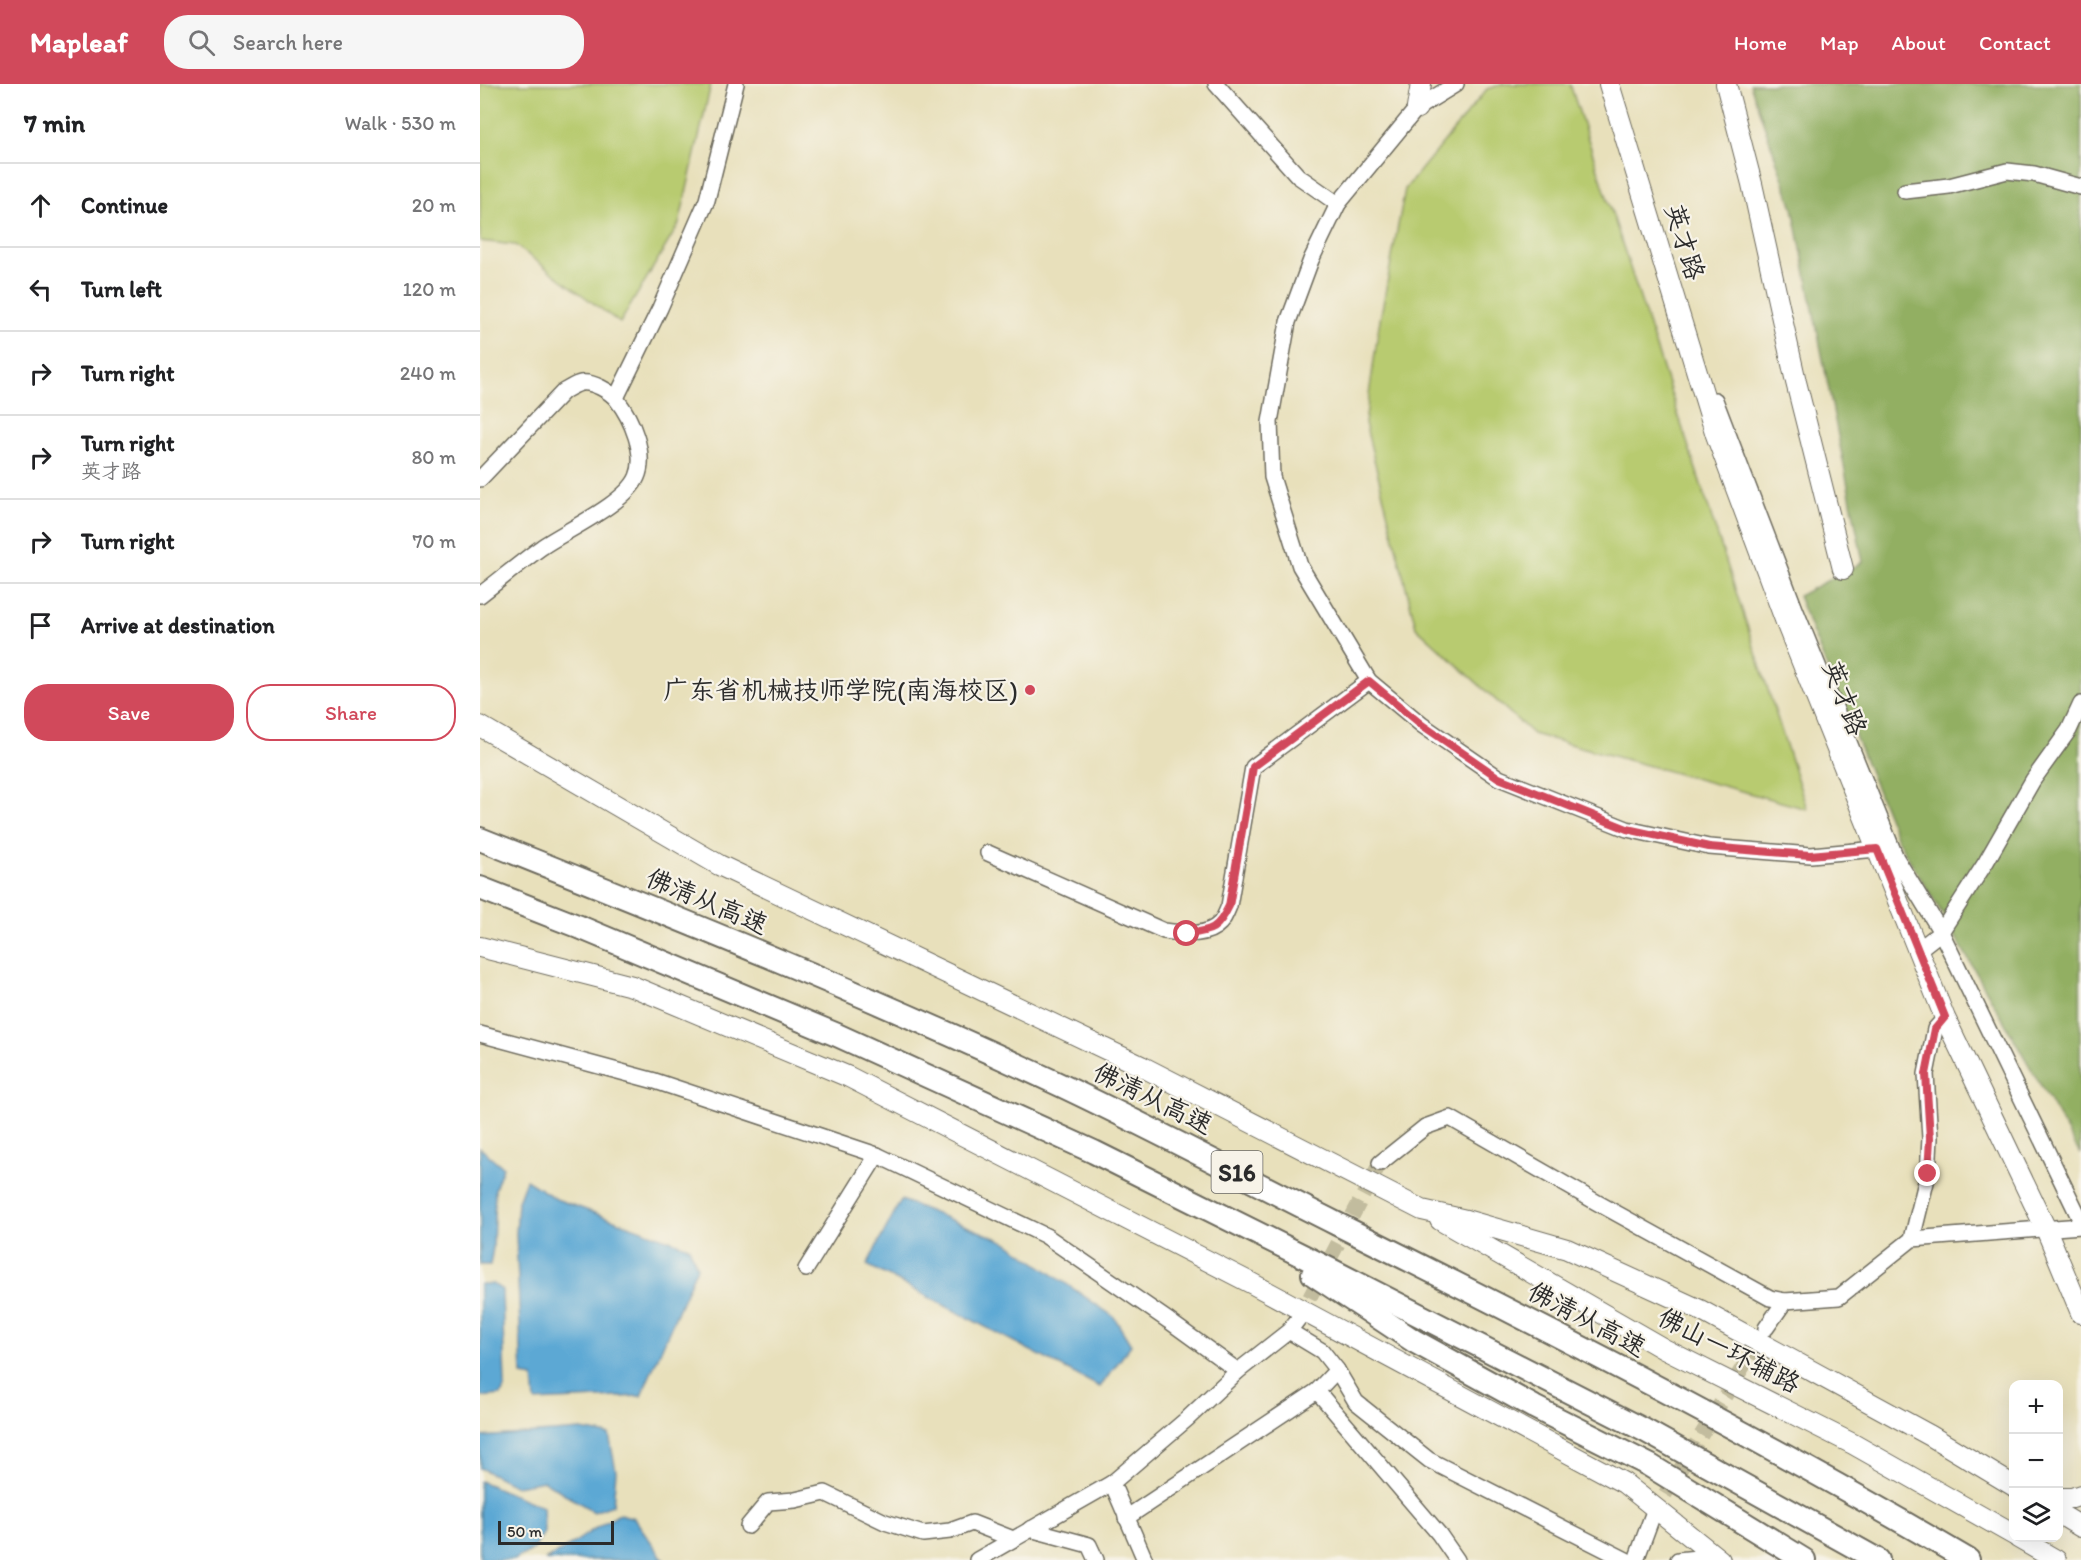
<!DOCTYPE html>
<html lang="en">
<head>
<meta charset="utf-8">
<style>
	:root { --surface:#fff; --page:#f6f6f6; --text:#202124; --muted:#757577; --line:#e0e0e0; --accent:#d1495b }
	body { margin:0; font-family:Itim,"LXGW WenKai TC",sans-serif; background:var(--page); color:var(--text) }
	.controls { position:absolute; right:18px; bottom:18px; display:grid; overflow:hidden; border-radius:12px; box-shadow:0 6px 24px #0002 }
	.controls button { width:54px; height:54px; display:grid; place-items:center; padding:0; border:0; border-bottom:2px solid var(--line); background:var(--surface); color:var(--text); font:30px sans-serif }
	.scale { position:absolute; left:18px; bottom:15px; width:116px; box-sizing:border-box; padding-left:6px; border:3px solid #2b2b2b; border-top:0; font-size:16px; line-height:21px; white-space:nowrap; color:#2b2b2b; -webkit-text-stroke:4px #f7f3e8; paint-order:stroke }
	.stop { position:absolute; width:18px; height:18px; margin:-14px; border:4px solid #d1495b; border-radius:50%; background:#fff }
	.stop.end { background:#d1495b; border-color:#fff; box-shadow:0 2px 6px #0008 }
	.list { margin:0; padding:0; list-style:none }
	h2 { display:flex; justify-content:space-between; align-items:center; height:78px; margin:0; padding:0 24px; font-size:26px }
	h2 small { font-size:20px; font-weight:400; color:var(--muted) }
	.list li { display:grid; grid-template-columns:39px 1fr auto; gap:18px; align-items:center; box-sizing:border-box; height:84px; padding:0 24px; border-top:2px solid var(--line) }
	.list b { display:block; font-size:22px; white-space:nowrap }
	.list p { margin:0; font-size:20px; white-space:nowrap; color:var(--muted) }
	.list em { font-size:20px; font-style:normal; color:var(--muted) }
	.actions { display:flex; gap:12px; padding:18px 24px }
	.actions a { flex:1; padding:14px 0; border:2px solid var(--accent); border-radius:24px; text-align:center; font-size:21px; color:var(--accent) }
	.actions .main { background:var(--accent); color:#fff }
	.icon { flex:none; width:33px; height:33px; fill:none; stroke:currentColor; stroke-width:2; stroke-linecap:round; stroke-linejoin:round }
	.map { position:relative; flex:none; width:1601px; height:1476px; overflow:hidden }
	header { display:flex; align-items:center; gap:36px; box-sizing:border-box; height:84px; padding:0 30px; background:var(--accent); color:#fff }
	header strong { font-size:28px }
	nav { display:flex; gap:33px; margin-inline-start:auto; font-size:21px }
	.search { width:420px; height:54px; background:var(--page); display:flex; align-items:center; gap:15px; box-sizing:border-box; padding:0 21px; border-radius:24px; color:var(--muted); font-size:22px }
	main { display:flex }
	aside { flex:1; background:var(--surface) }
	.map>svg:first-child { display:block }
	.green { fill:#b8cb6f; stroke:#727b4d; stroke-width:1.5 }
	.forest { fill:#92af62; stroke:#5e6d46; stroke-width:1.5 }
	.water { fill:#5ca8d4; stroke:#446a80; stroke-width:1.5 }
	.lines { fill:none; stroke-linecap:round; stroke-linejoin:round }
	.minor-tunnel { stroke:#c2bc9e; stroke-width:15; stroke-dasharray:15 8; stroke-linecap:butt }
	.minor-casing { stroke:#6d6a5d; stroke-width:18 }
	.major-casing { stroke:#6d6a5d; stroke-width:22 }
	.highway-casing { stroke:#6d6a5d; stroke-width:26 }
	.minor { stroke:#fff; stroke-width:15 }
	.major { stroke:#fff; stroke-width:20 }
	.highway { stroke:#fff; stroke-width:22 }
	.route { stroke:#d1495b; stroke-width:8 }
	.poi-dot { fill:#d1495b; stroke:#f7f3e8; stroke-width:2 }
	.labels { text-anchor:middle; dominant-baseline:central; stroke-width:4.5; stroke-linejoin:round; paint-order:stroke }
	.shield { fill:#f7f3e8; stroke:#686764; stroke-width:1.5 }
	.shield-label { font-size:24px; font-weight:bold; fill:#2b2b2b }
	.street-label { font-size:26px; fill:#2b2b2b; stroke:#f7f3e8 }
	.poi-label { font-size:26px; fill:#2b2b2b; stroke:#f7f3e8; text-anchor:end }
</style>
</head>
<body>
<header>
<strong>Mapleaf</strong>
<div class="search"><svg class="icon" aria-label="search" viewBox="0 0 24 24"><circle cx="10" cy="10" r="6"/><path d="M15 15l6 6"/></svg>Search here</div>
<nav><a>Home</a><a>Map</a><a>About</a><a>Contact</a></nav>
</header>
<main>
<aside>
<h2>7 min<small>Walk · 530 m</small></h2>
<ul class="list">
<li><svg class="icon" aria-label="ahead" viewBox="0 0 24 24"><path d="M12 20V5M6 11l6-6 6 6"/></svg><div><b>Continue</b></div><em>20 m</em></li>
<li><svg class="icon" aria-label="left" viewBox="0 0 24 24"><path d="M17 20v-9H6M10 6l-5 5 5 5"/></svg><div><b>Turn left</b></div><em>120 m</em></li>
<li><svg class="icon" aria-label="right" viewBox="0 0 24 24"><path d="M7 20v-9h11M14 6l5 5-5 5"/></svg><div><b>Turn right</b></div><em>240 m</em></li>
<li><svg class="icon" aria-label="right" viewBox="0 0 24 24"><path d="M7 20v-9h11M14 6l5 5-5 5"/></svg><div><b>Turn right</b><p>英才路</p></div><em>80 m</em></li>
<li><svg class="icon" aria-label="right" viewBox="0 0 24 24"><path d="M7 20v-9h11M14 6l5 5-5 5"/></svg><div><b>Turn right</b></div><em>70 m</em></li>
<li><svg class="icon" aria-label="arrive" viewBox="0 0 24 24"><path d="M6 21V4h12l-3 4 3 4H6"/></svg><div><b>Arrive at destination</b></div></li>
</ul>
<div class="actions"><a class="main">Save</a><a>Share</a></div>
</aside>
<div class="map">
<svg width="1601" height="1476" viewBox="0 0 1601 1476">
	<rect width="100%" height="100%" fill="#f7f3e8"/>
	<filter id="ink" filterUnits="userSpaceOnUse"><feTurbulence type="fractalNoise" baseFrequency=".0167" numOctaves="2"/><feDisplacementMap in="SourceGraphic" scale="12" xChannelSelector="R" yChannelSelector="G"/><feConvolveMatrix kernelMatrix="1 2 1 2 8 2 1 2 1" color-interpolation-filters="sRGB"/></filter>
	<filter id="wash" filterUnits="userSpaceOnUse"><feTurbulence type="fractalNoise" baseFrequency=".008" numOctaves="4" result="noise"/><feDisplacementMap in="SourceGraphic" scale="24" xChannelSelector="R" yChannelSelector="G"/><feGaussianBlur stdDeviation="1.35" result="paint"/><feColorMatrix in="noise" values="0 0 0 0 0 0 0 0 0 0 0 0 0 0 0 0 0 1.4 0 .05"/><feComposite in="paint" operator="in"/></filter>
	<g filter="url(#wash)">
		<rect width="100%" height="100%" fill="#e8e0bb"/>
		<!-- green -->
		<g class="green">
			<polygon points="0,0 231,0 199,140 140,239 35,161 0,157"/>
			<polygon points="1023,0 1090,0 1327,725 1053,650 936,543 885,339 899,241 925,105 1007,5"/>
		</g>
		<!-- forest -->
		<polygon class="forest" points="1270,0 1601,0 1600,1070 1463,831 1418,757 1318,512 1383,478 1313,124"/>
		<!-- water -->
		<g class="water">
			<polygon points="0,1064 23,1083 15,1105 13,1164 10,1181 0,1181"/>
			<polygon points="46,1096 76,1115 209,1163 217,1183 161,1312 55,1317 53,1293 42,1291 36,1150 38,1117"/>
			<polygon points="421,1116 526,1158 634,1233 651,1261 620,1303 387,1181"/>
			<polygon points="0,1200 13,1200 22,1206 25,1302 21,1311 0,1313"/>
			<polygon points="101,1346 129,1351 136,1387 133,1421 114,1428 64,1397 36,1402 0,1384 0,1353"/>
			<polygon points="0,1397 63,1423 64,1448 54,1465 34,1476 0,1476"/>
			<path d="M140,1430L154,1434L184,1476H65C92,1463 113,1443 140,1430Z"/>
		</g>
	</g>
	<g filter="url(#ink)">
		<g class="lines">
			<!-- minor-tunnel -->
			<g class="minor-tunnel">
				<polyline points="819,1234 900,1079"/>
				<polyline points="1173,1430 1283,1250"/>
			</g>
			<!-- minor casing -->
			<g class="minor-casing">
				<g id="minor">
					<polyline points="736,0 818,92 858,120"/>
					<polyline points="976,0 937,24 858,120 831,176 808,238 790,338 792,393 820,482 889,597 942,641 1019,694 1147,745 1229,763 1331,771 1397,765"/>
					<polyline points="1425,107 1469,102 1527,87 1554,90 1601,103"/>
					<polyline points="136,314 180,224 227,116 256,0"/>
					<polyline points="1235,316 1315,525 1416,774 1461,848 1601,1137"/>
					<path d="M0,395L84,307C89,305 95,300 101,299C112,297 130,307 137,316C151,334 167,370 157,393C146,419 87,446 62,463C41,478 21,495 0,511"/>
					<path d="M508,769L684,847C702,849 726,854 740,839C744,835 747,827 749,822L773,683L889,597"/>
					<polyline points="1438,866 1461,848 1506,778 1553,696 1589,646 1601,620"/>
					<polyline points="0,950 175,997 397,1071 566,1152 689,1237 758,1287"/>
					<polyline points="900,1079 945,1043 970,1034 1116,1118 1290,1214 1305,1217 1359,1213 1432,1155 1601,1142"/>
					<polyline points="1432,1155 1448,1090 1450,1054 1446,990 1455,945 1465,934"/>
					<polyline points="326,1185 397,1071"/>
					<polyline points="1286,1244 1305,1217"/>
					<polyline points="809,1247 842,1267 857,1286 876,1318 949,1376 1146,1476"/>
					<polyline points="857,1286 837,1307 959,1450 977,1476"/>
					<polyline points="632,1399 665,1476"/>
					<polyline points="646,1434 837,1307"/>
					<polyline points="268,1442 288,1418 315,1416 345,1409 405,1438 443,1450 470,1447 492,1439 533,1455"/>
					<polyline points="550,1445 609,1461 616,1476"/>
					<polyline points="497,1476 632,1399 707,1335 758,1287 809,1247 819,1234"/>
					<polyline points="1156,1476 1173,1430"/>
					<polyline points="1198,1476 1236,1472"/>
				</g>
			</g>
			<!-- major casing -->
			<g class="major-casing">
				<g id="major">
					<polyline points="1129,0 1236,351 1307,541 1465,934 1566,1145 1601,1229"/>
					<polyline points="1246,0 1272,100 1316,298 1363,485"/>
					<polyline points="937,24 941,0"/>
					<polyline points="0,642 239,781 661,982 942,1126 986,1136 1087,1165 1220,1226 1451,1352 1534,1402"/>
					<polyline points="0,863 152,902 369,993 771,1199 1144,1399 1240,1476"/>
					<polyline points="960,1136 1184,1265 1373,1360 1534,1451"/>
					<polyline points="1578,1414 1592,1414 1601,1411"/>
					<polyline points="1578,1429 1601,1443"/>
					<polyline points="1538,1454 1576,1476"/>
				</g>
			</g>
			<!-- highway casing -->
			<g class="highway-casing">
				<g id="highway">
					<path d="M0,755C193,832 386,910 574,998C670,1043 763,1093 857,1140C1070,1246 1283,1355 1488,1476"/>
					<polyline points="0,804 97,842 357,951 614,1068 853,1187 1164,1346 1398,1476"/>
					<polyline points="833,1190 934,1257 1054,1323 1169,1381 1324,1476"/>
				</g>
			</g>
			<!-- minor -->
			<use href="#minor" class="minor"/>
			<!-- major -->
			<use href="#major" class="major"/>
			<!-- highway -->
			<use href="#highway" class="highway"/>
		</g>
	</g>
	<g class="lines" filter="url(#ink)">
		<!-- route -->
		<path class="route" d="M707,850C732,847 738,845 749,822L773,683L889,597L942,641L1019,694L1147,745L1229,763L1330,771L1397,765L1465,933L1455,945L1446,990L1450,1054L1448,1090"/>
	</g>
	<!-- markers -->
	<circle class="poi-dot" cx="550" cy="606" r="6"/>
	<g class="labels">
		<!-- shield labels -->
		<rect class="shield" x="731.5" y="1067" width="51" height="42" rx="4.5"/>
		<g class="shield-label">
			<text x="757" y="1088">S16</text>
		</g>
		<!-- street labels -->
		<g class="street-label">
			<text transform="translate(1205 158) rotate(73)">英才路</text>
			<text transform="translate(1365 614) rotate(69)">英才路</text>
			<text transform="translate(227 817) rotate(23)">佛清从高速</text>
			<text transform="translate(673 1014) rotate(26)">佛清从高速</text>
			<text transform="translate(1107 1235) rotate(28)">佛清从高速</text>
			<text transform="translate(1249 1266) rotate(27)">佛山一环辅路</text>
		</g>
		<!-- poi labels -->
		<g class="poi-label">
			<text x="538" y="606">广东省机械技师学院(南海校区)</text>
		</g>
	</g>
</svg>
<div class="controls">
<button>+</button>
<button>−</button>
<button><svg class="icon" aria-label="layers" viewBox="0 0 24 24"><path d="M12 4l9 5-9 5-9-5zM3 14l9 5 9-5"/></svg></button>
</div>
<div class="scale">50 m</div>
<div class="stop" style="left:707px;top:850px"></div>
<div class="stop end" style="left:1448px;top:1090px"></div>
</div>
</main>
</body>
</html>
